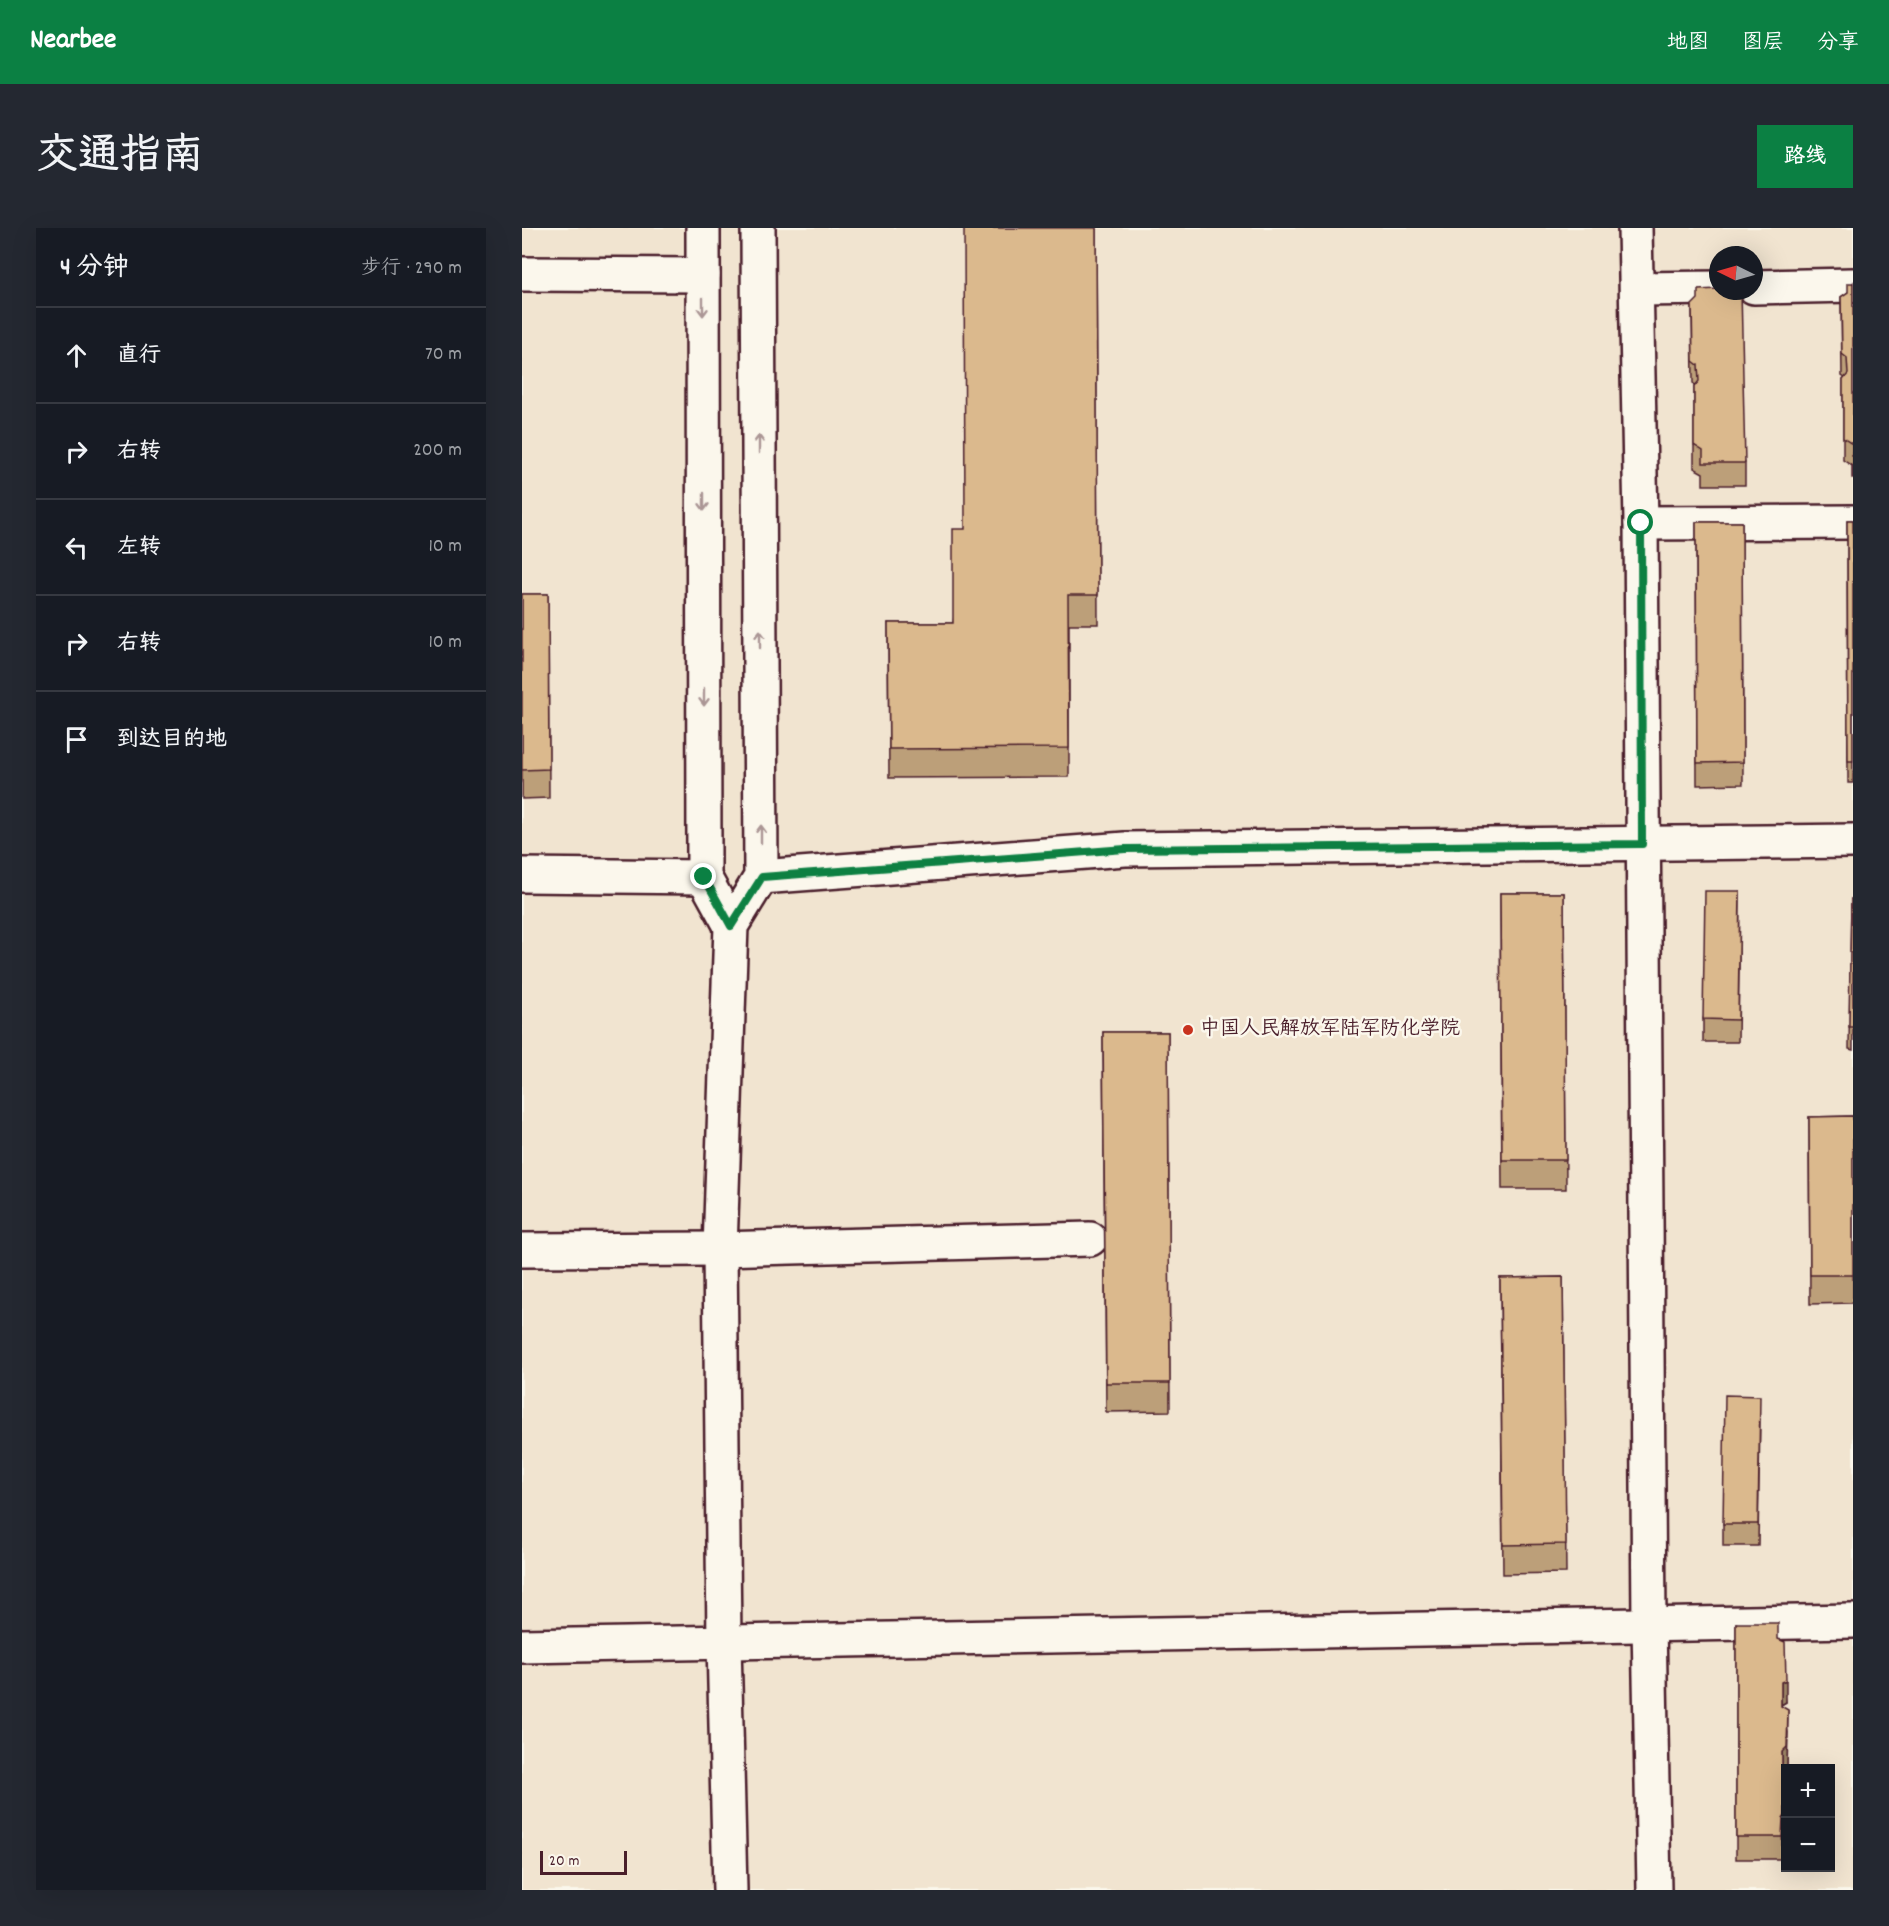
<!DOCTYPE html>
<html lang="zh">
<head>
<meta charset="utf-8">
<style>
	:root { --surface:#171b24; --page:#242831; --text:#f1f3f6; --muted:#9ea1a6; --line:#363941; --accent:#0b8043 }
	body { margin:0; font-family:Dekko,"LXGW WenKai TC",sans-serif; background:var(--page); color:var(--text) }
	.controls { position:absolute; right:18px; bottom:18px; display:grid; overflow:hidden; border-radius:0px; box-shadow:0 6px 24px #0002 }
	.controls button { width:54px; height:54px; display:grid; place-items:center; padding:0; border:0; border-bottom:2px solid var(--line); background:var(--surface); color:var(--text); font:30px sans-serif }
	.compass { position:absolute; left:1187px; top:18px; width:54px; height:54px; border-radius:50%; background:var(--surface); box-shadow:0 6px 24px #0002; rotate:275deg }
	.scale { position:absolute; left:18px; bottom:15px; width:87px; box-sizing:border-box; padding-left:6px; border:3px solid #4a1f2b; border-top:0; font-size:16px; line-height:21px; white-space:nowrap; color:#4a1f2b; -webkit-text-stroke:4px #fbf7ec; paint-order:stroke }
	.stop { position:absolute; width:18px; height:18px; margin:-14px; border:4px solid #0b8043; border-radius:50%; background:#fff }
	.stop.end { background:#0b8043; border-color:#fff; box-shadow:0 2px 6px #0008 }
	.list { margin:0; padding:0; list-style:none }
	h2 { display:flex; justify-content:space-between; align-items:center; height:78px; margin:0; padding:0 24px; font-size:26px }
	h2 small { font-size:20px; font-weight:400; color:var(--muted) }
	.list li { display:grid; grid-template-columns:39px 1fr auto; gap:18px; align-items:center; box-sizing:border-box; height:96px; padding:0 24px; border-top:2px solid var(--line) }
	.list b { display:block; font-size:22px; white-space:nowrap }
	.list em { font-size:20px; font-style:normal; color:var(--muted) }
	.icon { flex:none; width:33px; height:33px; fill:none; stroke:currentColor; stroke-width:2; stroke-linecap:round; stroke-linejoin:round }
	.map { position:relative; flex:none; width:1331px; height:1662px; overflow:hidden; border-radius:0px }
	header { display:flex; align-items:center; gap:36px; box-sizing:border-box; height:84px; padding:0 30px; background:var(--accent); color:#fff }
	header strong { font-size:28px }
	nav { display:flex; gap:33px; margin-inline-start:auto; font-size:21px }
	.intro { display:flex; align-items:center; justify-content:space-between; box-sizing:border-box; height:144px; padding:0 36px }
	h1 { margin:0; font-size:42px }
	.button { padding:15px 27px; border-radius:0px; background:var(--accent); color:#fff; font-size:21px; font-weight:700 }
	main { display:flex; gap:36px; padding:0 36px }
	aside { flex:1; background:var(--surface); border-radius:0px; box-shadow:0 6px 24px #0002 }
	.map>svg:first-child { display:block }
	.built { fill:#f1e4d0; fill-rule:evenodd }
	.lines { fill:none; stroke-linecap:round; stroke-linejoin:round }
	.minor-casing { stroke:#4a1f2b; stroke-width:38 }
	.minor { stroke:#fbf7ec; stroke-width:33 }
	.wall { fill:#bc9f79; stroke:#4a1f2b; stroke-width:1.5 }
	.shaded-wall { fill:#998263; stroke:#4a1f2b; stroke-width:1.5 }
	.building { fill:#dbb98d; stroke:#4a1f2b; stroke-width:1.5 }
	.oneway { stroke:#ab9695 }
	.route { stroke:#0b8043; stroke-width:8 }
	.poi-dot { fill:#c8321e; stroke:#fbf7ec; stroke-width:2 }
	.labels { text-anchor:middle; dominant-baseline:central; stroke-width:5; stroke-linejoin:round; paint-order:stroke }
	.poi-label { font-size:20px; fill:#4a1f2b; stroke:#fbf7ec; text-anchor:start }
</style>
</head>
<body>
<header>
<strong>Nearbee</strong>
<nav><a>地图</a><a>图层</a><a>分享</a></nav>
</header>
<div class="intro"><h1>交通指南</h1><a class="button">路线</a></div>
<main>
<aside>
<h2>4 分钟<small>步行 · 290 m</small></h2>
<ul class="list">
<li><svg class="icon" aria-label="ahead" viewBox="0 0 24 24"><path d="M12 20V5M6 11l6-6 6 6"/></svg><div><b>直行</b></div><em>70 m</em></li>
<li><svg class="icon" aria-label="right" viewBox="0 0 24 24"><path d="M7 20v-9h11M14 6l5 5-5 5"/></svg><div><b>右转</b></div><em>200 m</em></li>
<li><svg class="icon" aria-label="left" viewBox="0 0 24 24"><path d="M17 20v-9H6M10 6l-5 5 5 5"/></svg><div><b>左转</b></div><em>10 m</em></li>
<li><svg class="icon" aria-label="right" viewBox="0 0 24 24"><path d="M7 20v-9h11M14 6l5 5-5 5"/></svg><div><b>右转</b></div><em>10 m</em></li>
<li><svg class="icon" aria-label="arrive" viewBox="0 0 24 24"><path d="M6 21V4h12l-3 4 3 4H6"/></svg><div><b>到达目的地</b></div></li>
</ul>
</aside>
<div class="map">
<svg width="1331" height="1662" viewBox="0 0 1331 1662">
	<rect width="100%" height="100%" fill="#fbf7ec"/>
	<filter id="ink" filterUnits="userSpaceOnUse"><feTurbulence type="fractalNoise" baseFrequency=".0167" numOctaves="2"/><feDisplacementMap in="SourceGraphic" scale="12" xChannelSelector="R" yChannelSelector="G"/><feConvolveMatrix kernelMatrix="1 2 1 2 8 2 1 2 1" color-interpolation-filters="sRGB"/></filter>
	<g filter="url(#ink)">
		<!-- built -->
		<path class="built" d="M0,0H1331V1662H0ZM1196,27H1232V63H1196ZM1264,1540H1308V1640H1264Z"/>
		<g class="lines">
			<!-- minor casing -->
			<g class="minor-casing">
				<g id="minor">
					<polyline points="181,0 182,649 209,698"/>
					<polyline points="1113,0 1119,295 1127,1396 1132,1662"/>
					<polyline points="0,46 181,47"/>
					<polyline points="1232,59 1331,57"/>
					<polyline points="1115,61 1196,60"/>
					<polyline points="1119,295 1331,294"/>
					<polyline points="0,647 182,649"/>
					<polyline points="239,649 603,621 1331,613"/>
					<polyline points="0,1022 198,1021 568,1011"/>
					<polyline points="0,1418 1331,1393"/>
					<polyline points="208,1662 202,1415 198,1021 209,698 239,649 236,0"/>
				</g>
			</g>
			<!-- minor -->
			<use href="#minor" class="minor"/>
		</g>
		<!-- wall -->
		<g class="wall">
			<polygon points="574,0 576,396 547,396 547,549 367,550 366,395 431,395 443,301"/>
			<polygon points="1331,55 1331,250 1330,250 1330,238 1321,232 1321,152 1323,150 1320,148 1319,69 1326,64"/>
			<polygon points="1170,77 1223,235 1223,257 1181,257 1181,245 1172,240 1172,159 1173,157 1171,155"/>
			<polygon points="1325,292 1331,292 1331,555 1326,555"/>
			<polygon points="1174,294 1220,294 1221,556 1175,557"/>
			<polygon points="0,366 26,366 27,570 0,571"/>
			<polygon points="1218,663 1216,814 1181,814 1181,791"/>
			<polygon points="978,665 1042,665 1044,961 980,961"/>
			<polygon points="1329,671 1331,671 1331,822 1327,821"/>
			<polygon points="581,804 646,804 648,1183 584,1184"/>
			<polygon points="1331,888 1331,1075 1288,1076 1287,889"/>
			<polygon points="1041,1049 1044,1345 981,1346 978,1050"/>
			<polygon points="1238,1190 1236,1318 1201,1318 1201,1296"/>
			<polygon points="1214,1395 1256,1411 1264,1474 1259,1477 1259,1478 1266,1504 1265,1540 1263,1540 1262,1544 1260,1631 1214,1631"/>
		</g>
		<!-- shaded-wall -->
		<g class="shaded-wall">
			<polygon points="1264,1452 1264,1474 1259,1477 1259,1500 1259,1454"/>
			<polygon points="1266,1482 1265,1540 1263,1540 1263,1543 1260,1546 1260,1524"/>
			<polygon points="1263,1587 1263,1609 1261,1612 1260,1631 1261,1590"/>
		</g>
		<!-- building -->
		<g class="building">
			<polygon points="442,0 574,0 576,367 546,367 547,520 367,521 366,395 431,395 431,301 443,301"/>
			<polygon points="1326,55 1331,55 1331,228 1330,228 1330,216 1321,210 1321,152 1326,146 1325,130 1320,126 1319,69 1326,64"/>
			<polygon points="1196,61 1196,63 1219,63 1223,235 1181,235 1181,223 1172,217 1172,159 1177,153 1176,137 1171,133 1170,77 1176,71 1176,62"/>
			<polygon points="1325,292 1331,292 1331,533 1326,533"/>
			<polygon points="1174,294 1220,294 1221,534 1175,535"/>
			<polygon points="0,366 26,366 27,541 0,542"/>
			<polygon points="1183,663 1218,663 1216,792 1181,791"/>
			<polygon points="978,665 1042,665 1044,932 980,932"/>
			<polygon points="1329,671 1331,671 1331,799 1327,799"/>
			<polygon points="581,804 646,804 648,1155 584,1155"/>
			<polygon points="1331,888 1331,1047 1288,1047 1287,889"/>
			<polygon points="1041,1049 1044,1316 981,1317 978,1050"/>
			<polygon points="1203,1167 1238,1168 1236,1296 1201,1296"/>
			<polygon points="1214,1395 1256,1395 1256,1411 1263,1414 1264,1452 1259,1454 1259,1478 1266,1482 1265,1519 1260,1524 1260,1542 1263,1545 1263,1587 1261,1590 1260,1609 1214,1609"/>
		</g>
		<!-- one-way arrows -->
		<defs><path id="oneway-shaft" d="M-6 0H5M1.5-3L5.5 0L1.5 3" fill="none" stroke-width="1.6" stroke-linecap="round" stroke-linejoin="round" transform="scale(1.5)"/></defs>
		<g class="oneway">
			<use href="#oneway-shaft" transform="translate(181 79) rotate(90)"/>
			<use href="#oneway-shaft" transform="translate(237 216) rotate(-90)"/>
			<use href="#oneway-shaft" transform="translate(182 274) rotate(90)"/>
			<use href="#oneway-shaft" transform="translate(238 411) rotate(-90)"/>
			<use href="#oneway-shaft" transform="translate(182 469) rotate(90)"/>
			<use href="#oneway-shaft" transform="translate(239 606) rotate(-90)"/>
		</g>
	</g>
	<g class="lines" filter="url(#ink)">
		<!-- route -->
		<polyline class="route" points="182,649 209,698 240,649 603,621 1120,616 1119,295"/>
	</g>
	<!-- markers -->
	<circle class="poi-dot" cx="666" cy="802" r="6"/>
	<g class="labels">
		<!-- poi labels -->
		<g class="poi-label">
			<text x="678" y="802">中国人民解放军陆军防化学院</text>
		</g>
	</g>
</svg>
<div class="controls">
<button>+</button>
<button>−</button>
</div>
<svg class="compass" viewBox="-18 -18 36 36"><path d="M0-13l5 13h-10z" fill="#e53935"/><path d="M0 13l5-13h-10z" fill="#9ea1a6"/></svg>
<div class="scale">20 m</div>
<div class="stop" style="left:1119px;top:295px"></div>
<div class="stop end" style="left:182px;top:649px"></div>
</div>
</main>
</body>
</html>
